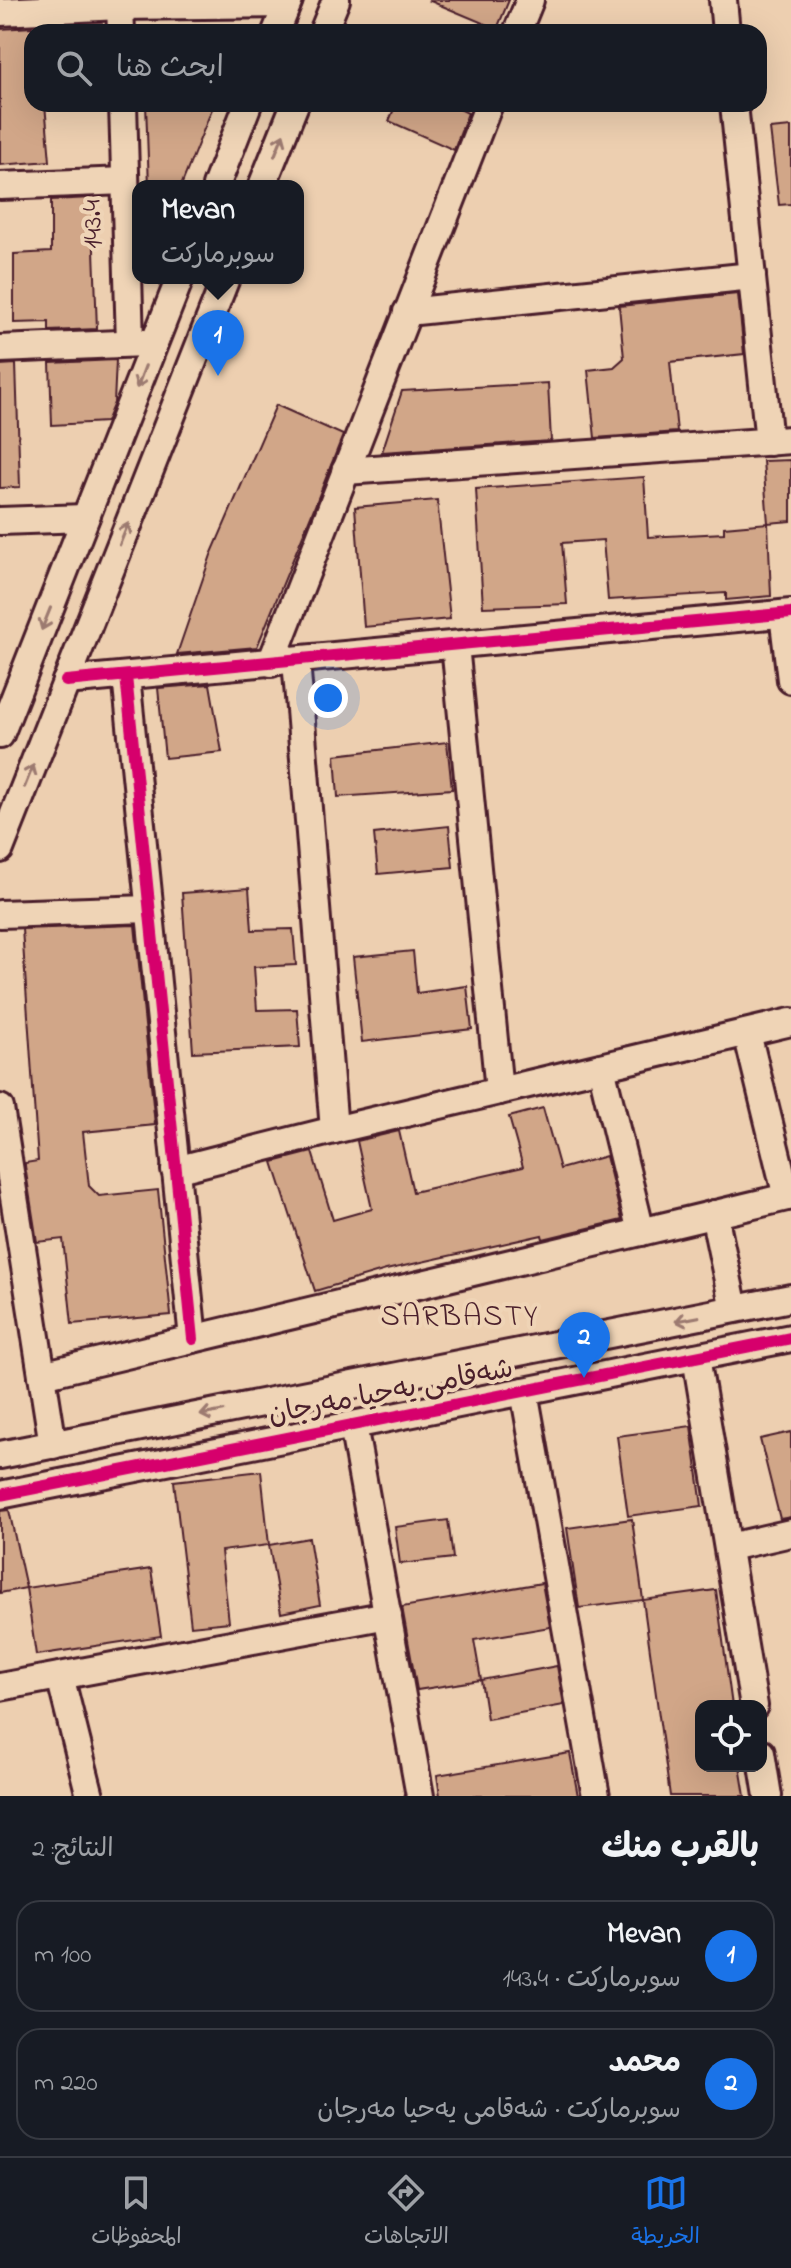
<!DOCTYPE html>
<html lang="ar">
<head>
<meta charset="utf-8">
<style>
	:root { --surface:#171b24; --page:#242831; --text:#f1f3f6; --muted:#9ea1a6; --line:#363941; --accent:#1a73e8 }
	body { margin:0; font-family:"Indie Flower","Playpen Sans Arabic",sans-serif; background:var(--page); color:var(--text); direction:rtl }
	.controls { position:absolute; right:24px; bottom:24px; display:grid; overflow:hidden; border-radius:16px; box-shadow:0 8px 32px #0002 }
	.controls button { width:72px; height:72px; display:grid; place-items:center; padding:0; border:0; border-bottom:2px solid var(--line); background:var(--surface); color:var(--text); font:40px sans-serif }
	.you { position:absolute; left:328px; top:698px; width:28px; height:28px; margin:-20px; border:6px solid #fff; border-radius:50%; background:#1a73e8; box-shadow:0 0 0 12px #1a73e833 }
	.badge { display:grid; place-items:center; width:52px; height:52px; border-radius:50%; background:var(--accent); color:#fff; font-size:26px; font-weight:700 }
	.pin { position:absolute; translate:-50% -66px; filter:drop-shadow(0 2px 4px #0008) }
	.pin::after { content:''; position:absolute; top:42px; width:28px; height:24px; background:inherit; clip-path:polygon(0 0,100% 0,50% 100%) }
	.popup { position:absolute; left:132px; top:180px; width:172px; height:104px; box-sizing:border-box; display:grid; place-content:center; border-radius:16px; background:var(--surface); filter:drop-shadow(0 2px 6px #0005); font-size:26px; white-space:nowrap; color:var(--muted) }
	.popup b { font-size:30px; color:var(--text) }
	.popup::after { content:''; position:absolute; left:50%; top:100%; margin-left:-16px; border:16px solid transparent; border-top-color:var(--surface) }
	.list { margin:0; padding:0; list-style:none }
	h2 { display:flex; justify-content:space-between; align-items:center; height:104px; margin:0; padding:0 32px; font-size:34px }
	h2 small { font-size:26px; font-weight:400; color:var(--muted) }
	.list li { display:grid; grid-template-columns:52px 1fr auto; gap:24px; align-items:center; box-sizing:border-box; height:112px; margin:0 16px 16px; padding:0 16px; border:2px solid var(--line); border-radius:24px }
	.list b { display:block; font-size:30px; white-space:nowrap }
	.list p { margin:0; font-size:26px; white-space:nowrap; color:var(--muted) }
	.list em { font-size:26px; font-style:normal; color:var(--muted) }
	.icon { flex:none; width:44px; height:44px; fill:none; stroke:currentColor; stroke-width:2; stroke-linecap:round; stroke-linejoin:round }
	.map { position:relative; flex:none; width:791px; height:1796px; overflow:hidden; direction:ltr }
	.search { position:absolute; background:var(--surface); box-shadow:0 8px 32px #0002; left:24px; right:24px; top:24px; height:88px; display:flex; align-items:center; gap:20px; box-sizing:border-box; padding:0 28px; border-radius:24px; color:var(--muted); font-size:30px }
	.sheet { height:360px; background:var(--surface) }
	nav { display:flex; justify-content:space-around; align-items:center; box-sizing:border-box; height:112px; border-top:2px solid var(--line); background:var(--surface); font-size:22px; color:var(--muted) }
	nav a { display:grid; justify-items:center; gap:4px }
	nav .on { color:var(--accent) }
	.map>svg:first-child { display:block }
	.building { fill:#d1a688; stroke:#4a1f2b; stroke-width:2 }
	.lines { fill:none; stroke-linecap:round; stroke-linejoin:round }
	.minor-casing { stroke:#4a1f2b; stroke-width:32 }
	.minor { stroke:#efd4b6; stroke-width:26 }
	.cycleway-casing { stroke:#efd4b6; stroke-width:17 }
	.cycleway { stroke:#d6006c; stroke-width:12 }
	.oneway { stroke:#9c7a70 }
	.labels { text-anchor:middle; dominant-baseline:central; stroke-width:8; stroke-linejoin:round; paint-order:stroke }
	.street-label { font-size:28px; fill:#4a1f2b; stroke:#efd4b6 }
	.neighbourhood-label { font-size:30px; letter-spacing:2px; fill:#4a1f2b; stroke:#efd4b6 }
</style>
</head>
<body>
<div class="map">
<svg width="791" height="1796" viewBox="0 0 791 1796">
	<rect width="100%" height="100%" fill="#edcfb0"/>
	<filter id="ink" filterUnits="userSpaceOnUse"><feTurbulence type="fractalNoise" baseFrequency=".0125" numOctaves="2"/><feDisplacementMap in="SourceGraphic" scale="16" xChannelSelector="R" yChannelSelector="G"/><feConvolveMatrix kernelMatrix="1 2 1 2 8 2 1 2 1" color-interpolation-filters="sRGB"/></filter>
	<g filter="url(#ink)">
		<!-- building -->
		<g class="building">
			<polygon points="428,0 509,0 497,29"/>
			<polygon points="32,27 32,104 45,104 50,161 0,165 0,29"/>
			<polygon points="146,104 214,104 181,186 149,186"/>
			<polygon points="396,104 449,104 468,113 454,150 389,121"/>
			<polygon points="791,127 791,204 779,205 770,129"/>
			<polygon points="92,198 97,329 49,331 49,322 14,323 14,254 51,252 51,200"/>
			<polygon points="738,294 744,354 670,362 677,432 595,438 588,370 614,367 624,358 619,306"/>
			<polygon points="116,360 114,403 106,422 52,425 50,363"/>
			<polygon points="16,364 20,487 0,488 0,365"/>
			<polygon points="548,383 551,441 382,452 402,391"/>
			<polygon points="276,405 343,435 314,508 257,647 177,654 211,555"/>
			<polygon points="791,460 791,521 768,523 763,461"/>
			<polygon points="644,477 648,537 724,533 724,527 768,523 771,596 726,600 726,593 608,600 603,540 562,543 567,604 483,607 476,489"/>
			<polygon points="437,500 450,619 364,627 355,507"/>
			<polygon points="210,684 222,752 165,758 158,688"/>
			<polygon points="447,742 452,789 338,797 335,755"/>
			<polygon points="449,826 453,867 378,874 374,834"/>
			<polygon points="249,888 252,930 293,929 296,965 254,967 257,1010 297,1009 300,1047 193,1052 182,893"/>
			<polygon points="135,925 155,1125 83,1132 89,1186 99,1196 158,1190 171,1315 72,1324 63,1239 37,1242 25,1166 25,1163 38,1161 22,929"/>
			<polygon points="413,951 417,993 467,986 472,1029 362,1042 353,957"/>
			<polygon points="543,1108 560,1169 606,1156 622,1220 543,1239 542,1235 386,1270 315,1291 273,1162 312,1152 333,1220 372,1209 357,1141 399,1131 413,1192 523,1167 509,1117"/>
			<polygon points="691,1426 702,1506 628,1516 617,1436"/>
			<polygon points="791,1432 791,1517 780,1519 760,1439"/>
			<polygon points="261,1471 269,1545 221,1551 229,1622 191,1626 174,1481"/>
			<polygon points="9,1510 26,1588 0,1593 0,1511"/>
			<polygon points="632,1519 643,1600 579,1608 567,1528"/>
			<polygon points="448,1520 453,1558 400,1564 395,1527"/>
			<polygon points="309,1538 320,1605 281,1613 269,1545"/>
			<polygon points="151,1569 161,1636 36,1655 26,1588"/>
			<polygon points="542,1583 550,1627 474,1640 481,1680 417,1690 402,1607"/>
			<polygon points="716,1590 732,1706 701,1706 701,1766 740,1766 745,1796 670,1796 643,1600"/>
			<polygon points="557,1666 564,1705 487,1719 481,1680"/>
			<polygon points="570,1753 578,1796 440,1796 437,1775"/>
		</g>
		<g class="lines">
			<!-- minor casing -->
			<g class="minor-casing">
				<g id="minor">
					<polyline points="723,0 726,32"/>
					<polyline points="120,6 121,32"/>
					<polyline points="0,12 120,6 287,4"/>
					<polyline points="276,32 289,0"/>
					<polyline points="323,32 336,0"/>
					<polyline points="517,32 530,0"/>
					<polyline points="123,104 130,343"/>
					<polyline points="734,104 769,442"/>
					<polyline points="0,186 125,181"/>
					<polyline points="216,186 248,104"/>
					<polyline points="262,186 295,104"/>
					<polyline points="407,312 752,276"/>
					<polyline points="0,349 144,343"/>
					<polyline points="345,471 791,440"/>
					<polyline points="0,521 85,518"/>
					<polyline points="783,614 791,680"/>
					<polyline points="455,645 499,1091"/>
					<polyline points="296,660 334,1130"/>
					<polyline points="271,663 489,104"/>
					<polyline points="126,676 193,1339"/>
					<polyline points="66,681 791,613"/>
					<polyline points="0,735 180,278"/>
					<polyline points="0,849 226,278"/>
					<polyline points="0,914 149,909"/>
					<polyline points="747,1033 787,1197"/>
					<polyline points="601,1067 641,1232"/>
					<polyline points="0,1108 53,1445"/>
					<polyline points="175,1170 334,1130 791,1022"/>
					<polyline points="714,1214 734,1309"/>
					<polyline points="696,1357 754,1706"/>
					<polyline points="42,1375 791,1196"/>
					<polyline points="524,1391 596,1796"/>
					<polyline points="353,1425 420,1796"/>
					<polyline points="0,1455 791,1298"/>
					<polyline points="0,1495 791,1338"/>
					<polyline points="729,1547 791,1533"/>
					<polyline points="60,1676 90,1796"/>
					<polyline points="0,1687 388,1615"/>
					<polyline points="761,1753 768,1796"/>
				</g>
			</g>
			<!-- minor -->
			<use href="#minor" class="minor"/>
			<!-- cycleway casing -->
			<g class="cycleway-casing">
				<g id="cycleway">
					<polyline points="126,676 193,1339"/>
					<polyline points="66,681 791,613"/>
					<polyline points="0,1495 791,1338"/>
				</g>
			</g>
			<!-- cycleway -->
			<use href="#cycleway" class="cycleway"/>
		</g>
		<!-- one-way arrows -->
		<defs><path id="oneway-shaft" d="M-6 0H5M1.5-3L5.5 0L1.5 3" fill="none" stroke-width="1.6" stroke-linecap="round" stroke-linejoin="round" transform="scale(2)"/></defs>
		<g class="oneway">
			<use href="#oneway-shaft" transform="translate(279 145) rotate(-68)"/>
			<use href="#oneway-shaft" transform="translate(141 377) rotate(111)"/>
			<use href="#oneway-shaft" transform="translate(124 534) rotate(-68)"/>
			<use href="#oneway-shaft" transform="translate(46 619) rotate(112)"/>
			<use href="#oneway-shaft" transform="translate(29 776) rotate(-68)"/>
			<use href="#oneway-shaft" transform="translate(687 1319) rotate(169)"/>
			<use href="#oneway-shaft" transform="translate(212 1413) rotate(169)"/>
		</g>
	</g>
	<g class="labels">
		<!-- street labels -->
		<g class="street-label">
			<text transform="translate(94 224) rotate(-92)">143.4</text>
			<text transform="translate(391 1393) rotate(-11)">شەقامی یەحیا مەرجان</text>
		</g>
		<!-- neighbourhood labels -->
		<g class="neighbourhood-label">
			<text x="460" y="1318">SARBASTY</text>
		</g>
	</g>
</svg>
<div class="controls">
<button><svg class="icon" aria-label="locate" viewBox="0 0 24 24"><circle cx="12" cy="12" r="6"/><path d="M12 2v4M12 18v4M2 12h4M18 12h4"/></svg></button>
</div>
<div class="you"></div>
<div class="pin badge" style="left:218px;top:376px">1</div>
<div class="popup"><b>Mevan</b>سوبرماركت</div>
<div class="pin badge" style="left:584px;top:1378px">2</div>
<div class="search"><svg class="icon" aria-label="search" viewBox="0 0 24 24"><circle cx="10" cy="10" r="6"/><path d="M15 15l6 6"/></svg>ابحث هنا</div>
</div>
<section class="sheet">
<h2>بالقرب منك<small>النتائج: 2</small></h2>
<ul class="list">
<li><span class="badge">1</span><div><b>Mevan</b><p>سوبرماركت · 143.4</p></div><em>100 m</em></li>
<li><span class="badge">2</span><div><b>محمد</b><p>سوبرماركت · شەقامی یەحیا مەرجان</p></div><em>220 m</em></li>
</ul>
</section>
<nav>
<a class="on"><svg class="icon" aria-label="map" viewBox="0 0 24 24"><path d="M3 6l6-2 6 2 6-2v14l-6 2-6-2-6 2zM9 4v14M15 6v14"/></svg>الخريطة</a>
<a><svg class="icon" aria-label="directions" viewBox="0 0 24 24"><path d="M12 3l9 9-9 9-9-9zM9 14v-3h6M13 9l2 2-2 2"/></svg>الاتجاهات</a>
<a><svg class="icon" aria-label="saved" viewBox="0 0 24 24"><path d="M7 4h10v16l-5-4-5 4z"/></svg>المحفوظات</a>
</nav>
</body>
</html>
